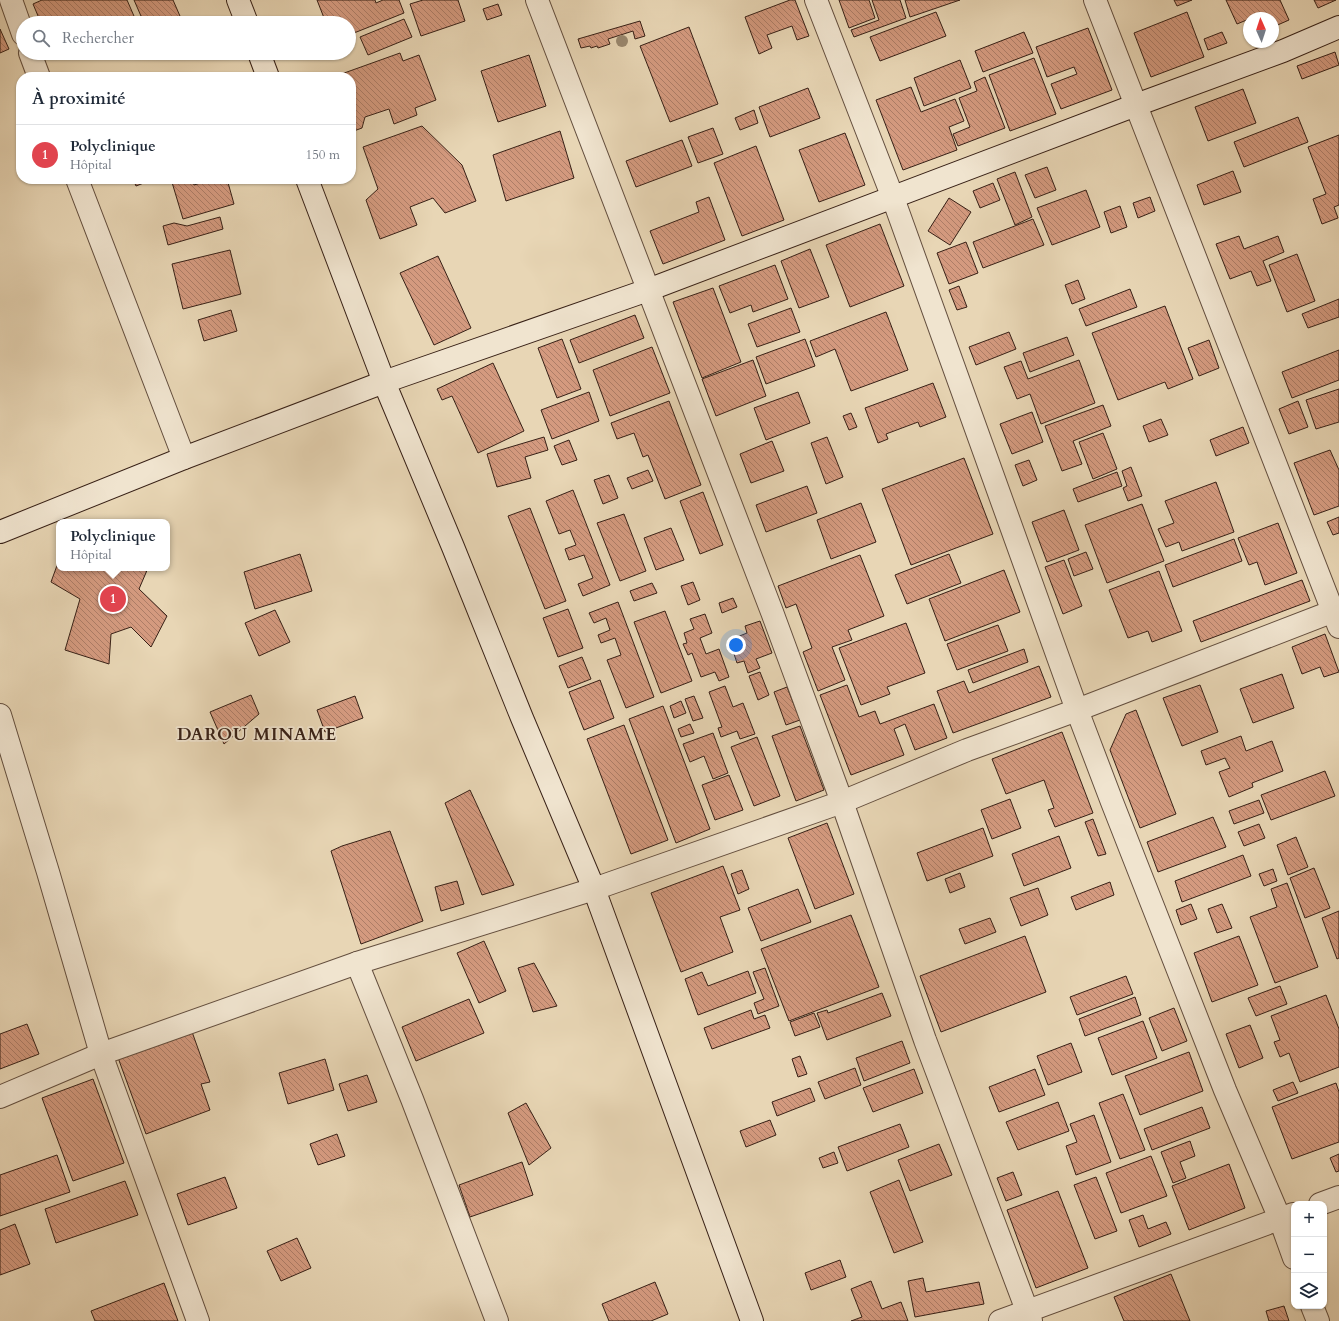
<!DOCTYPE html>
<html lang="fr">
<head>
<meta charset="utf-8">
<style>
	:root { --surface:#fff; --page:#f2f2f3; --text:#1f2937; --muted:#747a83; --line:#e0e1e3; --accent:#8f2418 }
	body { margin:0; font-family:Cardo,serif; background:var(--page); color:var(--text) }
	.controls { position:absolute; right:12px; bottom:12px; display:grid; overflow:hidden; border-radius:8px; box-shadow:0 1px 3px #0004 }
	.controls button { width:36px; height:36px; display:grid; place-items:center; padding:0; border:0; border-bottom:1px solid var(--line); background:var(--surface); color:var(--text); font:20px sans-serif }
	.compass { position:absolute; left:1243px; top:12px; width:36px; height:36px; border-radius:50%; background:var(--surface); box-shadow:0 1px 3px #0004; rotate:357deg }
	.you { position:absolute; left:736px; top:645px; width:14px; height:14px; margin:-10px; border:3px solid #fff; border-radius:50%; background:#1a73e8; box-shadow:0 0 0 6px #1a73e833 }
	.badge { display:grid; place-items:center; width:26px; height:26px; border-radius:50%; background:var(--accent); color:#fff; font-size:13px; font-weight:700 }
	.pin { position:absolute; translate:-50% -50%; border:2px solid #fff; box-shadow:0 1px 4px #0006 }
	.popup { position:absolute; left:56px; top:519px; width:114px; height:52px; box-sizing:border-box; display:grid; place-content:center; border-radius:8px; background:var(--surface); filter:drop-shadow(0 1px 3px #0005); font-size:13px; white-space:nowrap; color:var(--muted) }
	.popup b { font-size:15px; color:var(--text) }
	.popup::after { content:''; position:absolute; left:50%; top:100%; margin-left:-8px; border:8px solid transparent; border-top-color:var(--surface) }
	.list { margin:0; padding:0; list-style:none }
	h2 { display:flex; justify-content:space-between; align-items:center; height:52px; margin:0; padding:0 16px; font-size:17px }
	h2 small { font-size:13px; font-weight:400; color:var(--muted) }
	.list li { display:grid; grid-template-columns:26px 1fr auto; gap:12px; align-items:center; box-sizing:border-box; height:60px; padding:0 16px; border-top:1px solid var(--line) }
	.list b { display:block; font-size:15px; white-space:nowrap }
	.list p { margin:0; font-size:13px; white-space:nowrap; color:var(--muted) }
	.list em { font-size:13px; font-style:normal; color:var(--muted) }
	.icon { flex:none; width:22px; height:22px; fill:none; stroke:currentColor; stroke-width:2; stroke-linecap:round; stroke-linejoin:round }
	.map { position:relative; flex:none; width:1339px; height:1321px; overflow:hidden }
	.search { position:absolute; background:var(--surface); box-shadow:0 1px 3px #0004; left:16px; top:16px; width:340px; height:44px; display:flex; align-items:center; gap:10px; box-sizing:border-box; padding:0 14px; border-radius:22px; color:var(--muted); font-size:15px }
	.panel { position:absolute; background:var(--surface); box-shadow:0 1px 3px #0004; left:16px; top:72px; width:340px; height:112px; border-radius:16px }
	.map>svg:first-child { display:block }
	.building { fill:url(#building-back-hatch); stroke:#372016 }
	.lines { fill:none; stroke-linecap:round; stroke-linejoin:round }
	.street-casing { stroke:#634e3e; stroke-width:24 }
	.secondary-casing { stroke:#372016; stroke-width:24 }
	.street { stroke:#f0e4cf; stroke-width:22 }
	.secondary { stroke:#f0e4cf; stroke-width:22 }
	.tree { fill:#99876e }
	.labels { text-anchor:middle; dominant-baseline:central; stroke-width:3.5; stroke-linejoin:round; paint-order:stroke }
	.district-label { font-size:17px; font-weight:bold; letter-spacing:1px; fill:#372016; stroke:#f0e4cf }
</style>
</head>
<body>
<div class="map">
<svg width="1339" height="1321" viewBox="0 0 1339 1321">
	<defs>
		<pattern id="building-back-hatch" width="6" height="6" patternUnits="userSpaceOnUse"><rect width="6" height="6" fill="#d49a7f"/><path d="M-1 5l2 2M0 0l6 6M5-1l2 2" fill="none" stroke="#ad7d67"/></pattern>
	</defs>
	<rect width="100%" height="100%" fill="#e8d6b5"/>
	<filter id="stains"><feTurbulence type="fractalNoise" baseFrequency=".005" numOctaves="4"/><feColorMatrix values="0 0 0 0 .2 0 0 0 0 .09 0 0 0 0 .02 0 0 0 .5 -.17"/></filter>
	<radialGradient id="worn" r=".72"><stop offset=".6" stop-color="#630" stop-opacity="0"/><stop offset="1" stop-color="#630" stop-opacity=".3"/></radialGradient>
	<!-- building -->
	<g class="building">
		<polygon points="42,0 127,0 137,23 41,23 33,4"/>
		<polygon points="134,0 173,0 183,23 144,23"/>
		<polygon points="317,0 375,0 376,3 383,0 399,0 404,13 349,35 349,23 326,23"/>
		<polygon points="423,0 458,0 465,21 421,36 410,4"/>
		<polygon points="790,0 795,0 809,36 797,40 792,26 767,35 772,48 759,54 745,17"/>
		<polygon points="839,0 869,0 875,18 849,28"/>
		<polygon points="872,0 900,0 906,18 854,37 851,30 879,20"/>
		<polygon points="905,0 960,0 910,17"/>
		<polygon points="1174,0 1192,0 1177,6"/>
		<polygon points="1226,0 1280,0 1289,20 1273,27 1273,18 1249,18 1249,20 1249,19 1237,24"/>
		<polygon points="1314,0 1336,0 1318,8"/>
		<polygon points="498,4 502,15 487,20 483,9"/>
		<polygon points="936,12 946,36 880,61 870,37"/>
		<polygon points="1187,12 1204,57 1151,77 1134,33"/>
		<polygon points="404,19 412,37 368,55 360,37"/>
		<polygon points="640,21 645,36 635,39 633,31 608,39 610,44 598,48 597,46 591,48 590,46 581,48 578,39"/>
		<polygon points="689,27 718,104 670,122 640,46"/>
		<polygon points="1088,28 1112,90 1061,109 1051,84 1077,74 1074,67 1047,77 1036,47"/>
		<polygon points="0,29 9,49 0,53"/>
		<polygon points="1024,32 1033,53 983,72 975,51"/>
		<polygon points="1222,32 1227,43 1208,50 1204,39"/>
		<polygon points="1335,52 1339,65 1302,79 1297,66"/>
		<polygon points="400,53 403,61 419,55 436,100 415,108 417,115 394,124 389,109 365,117 362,128 351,132 351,77 333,77"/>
		<polygon points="529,55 546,106 498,122 481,71"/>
		<polygon points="1034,58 1056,114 1010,131 989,75"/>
		<polygon points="960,60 971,88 924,106 914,78"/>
		<polygon points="985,77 1005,128 958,146 953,134 970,127 959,98 977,91 974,82"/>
		<polygon points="911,87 921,112 955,99 964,121 949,127 957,150 903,170 876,100"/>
		<polygon points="808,88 820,118 770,137 759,107"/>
		<polygon points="1243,89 1256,123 1208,141 1195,107"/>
		<polygon points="754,110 758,123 740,130 735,118"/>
		<polygon points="1298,117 1308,142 1244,167 1234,142"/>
		<polygon points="422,126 462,165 476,201 445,213 433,198 410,207 417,225 380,239 366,200 378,189 363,147"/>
		<polygon points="713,128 723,154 698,163 688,137"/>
		<polygon points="560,131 574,178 506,201 493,155"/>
		<polygon points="845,133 865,185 819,202 799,150"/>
		<polygon points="1339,135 1339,205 1334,207 1338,218 1322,224 1313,199 1326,194 1308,147"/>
		<polygon points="682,140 692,166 636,187 626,161"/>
		<polygon points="756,146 784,220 742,236 714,163"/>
		<polygon points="1047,167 1056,190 1035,198 1025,175"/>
		<polygon points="1233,171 1241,192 1204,205 1197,185"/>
		<polygon points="1015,172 1032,217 1015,225 997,179"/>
		<polygon points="133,179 154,179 136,186"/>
		<polygon points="171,179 192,179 194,185 213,179 227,179 234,204 183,219"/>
		<polygon points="993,183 1000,200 980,208 973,191"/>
		<polygon points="1086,190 1100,227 1052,245 1037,208"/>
		<polygon points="709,197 725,240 663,264 650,231 699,212 696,202"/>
		<polygon points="1150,197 1155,211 1138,218 1133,203"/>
		<polygon points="949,198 971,212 950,245 928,231"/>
		<polygon points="1120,206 1127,227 1111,233 1104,212"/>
		<polygon points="220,217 223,229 168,245 163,226 174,223 187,226"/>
		<polygon points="1033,219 1044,245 983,268 973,242"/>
		<polygon points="880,224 904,286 850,307 826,245"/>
		<polygon points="1239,236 1244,249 1278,236 1284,252 1263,261 1271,281 1257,286 1251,271 1230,279 1216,244"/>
		<polygon points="966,242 978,273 949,284 937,253"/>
		<polygon points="810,249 829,297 799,308 781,261"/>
		<polygon points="230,250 241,294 183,309 172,264"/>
		<polygon points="1297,254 1315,301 1287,312 1269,265"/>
		<polygon points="438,256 471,328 434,345 400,273"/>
		<polygon points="775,265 788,299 753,312 751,305 730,313 719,286"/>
		<polygon points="1078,280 1085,299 1072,304 1065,285"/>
		<polygon points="959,286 967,307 957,310 949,290"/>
		<polygon points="713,288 741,362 702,378 673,302"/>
		<polygon points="1130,289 1137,307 1086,326 1079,309"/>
		<polygon points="1339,299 1339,317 1308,328 1302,314"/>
		<polygon points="1165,306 1193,379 1168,389 1165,382 1118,400 1092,333"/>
		<polygon points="791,308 800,332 757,347 748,324"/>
		<polygon points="231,310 237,331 204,341 198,320"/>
		<polygon points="886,312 908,370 851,391 835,349 816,357 810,341"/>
		<polygon points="635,315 644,338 579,363 570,340"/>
		<polygon points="1009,332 1016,349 976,365 969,347"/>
		<polygon points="1067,337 1074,355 1030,372 1023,353"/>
		<polygon points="562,339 581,389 557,398 538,348"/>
		<polygon points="805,339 815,366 766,384 756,357"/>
		<polygon points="1209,340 1219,368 1199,376 1188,348"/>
		<polygon points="652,347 670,393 610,416 593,370"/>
		<polygon points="1339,350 1339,380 1292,398 1282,372"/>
		<polygon points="753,360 766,396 716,416 702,379"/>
		<polygon points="1079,360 1095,403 1041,424 1030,394 1017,399 1004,367 1021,361 1028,379"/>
		<polygon points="493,363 524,431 478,453 452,396 442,400 437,389"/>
		<polygon points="933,383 946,417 920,427 918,422 886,434 888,439 878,443 865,408"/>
		<polygon points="1339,389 1339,422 1316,429 1306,400"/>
		<polygon points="589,392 599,421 552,439 541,410"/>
		<polygon points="798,392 810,423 766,440 754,408"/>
		<polygon points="669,401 701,485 665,499 648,455 643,457 634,433 617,439 611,423"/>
		<polygon points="1298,401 1308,427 1289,434 1279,409"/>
		<polygon points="1103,405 1111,426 1073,441 1082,464 1062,471 1045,426"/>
		<polygon points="1032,412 1043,442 1012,454 1000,424"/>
		<polygon points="851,413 857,427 849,430 843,416"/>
		<polygon points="1161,419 1168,435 1149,442 1143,426"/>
		<polygon points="1243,427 1249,443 1216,456 1210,440"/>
		<polygon points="1103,433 1117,469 1093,479 1079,442"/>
		<polygon points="544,437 548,450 525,457 531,478 497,487 487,454"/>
		<polygon points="827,437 843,477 826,484 811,443"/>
		<polygon points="569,440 577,460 562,465 554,446"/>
		<polygon points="772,441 784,471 751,483 740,454"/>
		<polygon points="1330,450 1339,470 1339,506 1314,515 1294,463"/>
		<polygon points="964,458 993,534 911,565 882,489"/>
		<polygon points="1029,460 1037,480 1023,486 1015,465"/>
		<polygon points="1131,467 1142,496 1128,501 1123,488 1127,486 1122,471"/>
		<polygon points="648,470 653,481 632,489 627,478"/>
		<polygon points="1117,472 1122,486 1078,502 1073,489"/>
		<polygon points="609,475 618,498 603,504 594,480"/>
		<polygon points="1216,482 1234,532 1182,551 1179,542 1166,547 1158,529 1174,523 1165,501"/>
		<polygon points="807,486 817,513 766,532 756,505"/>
		<polygon points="573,490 610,585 583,596 578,584 593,578 584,555 569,560 565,549 576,545 570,530 559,534 546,501"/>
		<polygon points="703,492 723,545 700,554 680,501"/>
		<polygon points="861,503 876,542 831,559 817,520"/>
		<polygon points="1142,504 1164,561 1107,583 1085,525"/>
		<polygon points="530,508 566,601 545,609 508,516"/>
		<polygon points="1064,510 1079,550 1047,562 1032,522"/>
		<polygon points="624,514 646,571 620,581 597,523"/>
		<polygon points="1339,517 1339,533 1333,535 1327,522"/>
		<polygon points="1278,523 1297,573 1265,585 1257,562 1249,565 1238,538"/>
		<polygon points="671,528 684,560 656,570 644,538"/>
		<polygon points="1234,539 1242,561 1173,587 1165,565"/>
		<polygon points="1086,552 1093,569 1074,576 1068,559"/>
		<polygon points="300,554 312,591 255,609 244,572"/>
		<polygon points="949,554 961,583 907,604 895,575"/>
		<polygon points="860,555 884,616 848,630 852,640 832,647 845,680 818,691 803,652 812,648 796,604 786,608 778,586"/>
		<polygon points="59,560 59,568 148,568 139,589 167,616 151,647 131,627 111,634 109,664 65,650 80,599 51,582"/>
		<polygon points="1064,560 1082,606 1063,614 1045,567"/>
		<polygon points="1004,570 1020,612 945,641 929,599"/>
		<polygon points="1159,571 1182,631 1152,642 1148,631 1128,638 1109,590"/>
		<polygon points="1302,580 1310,601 1201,642 1193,621"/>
		<polygon points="693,582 700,600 688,605 681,586"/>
		<polygon points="652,583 657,593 634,601 630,591"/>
		<polygon points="733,598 737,607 722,613 719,603"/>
		<polygon points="618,602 654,697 626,708 607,660 621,655 615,638 601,643 598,635 610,630 606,618 594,623 589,613"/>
		<polygon points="568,609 583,648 558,657 543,618"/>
		<polygon points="275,610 290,642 259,656 245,623"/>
		<polygon points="665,611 692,681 661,693 634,622"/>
		<polygon points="705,614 712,633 700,638 706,654 719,649 729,677 719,681 715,672 701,677 692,653 688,655 683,644 687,643 684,633 694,629 690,619"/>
		<polygon points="760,621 772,653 756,659 760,668 748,673 744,661 737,663 734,654 738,652 732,639 747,633 745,626"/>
		<polygon points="906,623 925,673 887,687 890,694 861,705 839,648"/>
		<polygon points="998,625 1008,651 957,670 947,644"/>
		<polygon points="1325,634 1339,672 1324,677 1320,667 1302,674 1292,647"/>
		<polygon points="1024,649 1028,662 973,683 968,670"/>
		<polygon points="582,657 591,679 568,688 559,666"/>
		<polygon points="1039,666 1051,697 953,733 937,691 964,681 969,693"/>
		<polygon points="760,672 769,695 758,700 749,676"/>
		<polygon points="1282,674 1294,708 1253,723 1240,689"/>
		<polygon points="600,680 614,718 584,730 569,692"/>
		<polygon points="847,685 859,717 875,711 880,724 934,704 947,738 915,750 905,724 894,729 904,755 851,775 820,695"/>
		<polygon points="1200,685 1218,732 1182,746 1163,698"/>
		<polygon points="725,686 733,707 743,703 755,734 740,739 737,731 721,737 718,728 722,727 709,692"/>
		<polygon points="787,687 800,720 786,725 774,692"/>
		<polygon points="251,695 259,714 224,744 210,712"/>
		<polygon points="355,696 363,718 325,732 317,710"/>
		<polygon points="694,696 703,718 693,721 685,699"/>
		<polygon points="681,701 686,713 674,718 670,706"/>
		<polygon points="663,706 710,829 676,843 629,719"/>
		<polygon points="1136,710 1176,814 1140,828 1110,750 1126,714"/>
		<polygon points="690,724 694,733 681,737 678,729"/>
		<polygon points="624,725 668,840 631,854 587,739"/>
		<polygon points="800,726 824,790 796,801 772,736"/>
		<polygon points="1062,732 1093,813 1055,827 1048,810 1054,808 1044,780 1006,794 992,759"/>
		<polygon points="713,733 728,773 713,779 704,756 690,762 683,744"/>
		<polygon points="1241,736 1246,751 1272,741 1283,771 1252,783 1253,787 1229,797 1219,772 1230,768 1225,758 1206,765 1201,751"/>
		<polygon points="757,737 780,796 754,806 731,747"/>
		<polygon points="1325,771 1335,796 1271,820 1261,795"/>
		<polygon points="729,775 743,810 715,820 702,785"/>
		<polygon points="470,790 514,885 482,895 445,803"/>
		<polygon points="1010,799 1021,828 992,839 981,810"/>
		<polygon points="1259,800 1264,813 1234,824 1229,811"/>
		<polygon points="1213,817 1226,847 1158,872 1147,842"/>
		<polygon points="1093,819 1106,854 1098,856 1085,822"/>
		<polygon points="827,823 854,894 815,909 788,838"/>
		<polygon points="1259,824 1265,838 1244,846 1238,832"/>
		<polygon points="983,828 993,856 927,881 917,853"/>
		<polygon points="390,831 423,921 361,944 331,851 342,846"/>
		<polygon points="1059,836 1071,868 1024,886 1012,854"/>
		<polygon points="1296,837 1308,867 1288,875 1277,845"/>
		<polygon points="1243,855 1251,876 1182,902 1175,881"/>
		<polygon points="723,866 740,910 720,917 733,952 681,972 651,893"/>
		<polygon points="1314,868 1330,908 1305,918 1290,878"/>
		<polygon points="1273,869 1277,881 1264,886 1259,874"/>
		<polygon points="742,870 749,889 738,894 731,874"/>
		<polygon points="960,873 965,887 950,893 945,879"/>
		<polygon points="457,881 464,904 441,911 435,887"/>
		<polygon points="1110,882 1114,895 1076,910 1071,897"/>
		<polygon points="1287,883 1318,967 1275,983 1250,917 1277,907 1271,889"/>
		<polygon points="1038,888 1048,915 1021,926 1010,898"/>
		<polygon points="798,889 811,922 761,941 748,908"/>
		<polygon points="1191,904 1197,919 1181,925 1176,910"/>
		<polygon points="1222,904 1232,928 1217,933 1208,909"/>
		<polygon points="1339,911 1339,958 1337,959 1322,918"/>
		<polygon points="851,915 879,987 789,1021 761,949"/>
		<polygon points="990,918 996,932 965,944 959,929"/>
		<polygon points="1025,936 1046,992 941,1032 920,976"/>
		<polygon points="1239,936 1258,985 1212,1002 1194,953"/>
		<polygon points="484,941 506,991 479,1003 457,953"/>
		<polygon points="534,963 557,1006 533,1012 518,968"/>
		<polygon points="765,968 779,1006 758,1014 754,1003 764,999 753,972"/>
		<polygon points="748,971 756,993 698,1015 685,979 702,972 708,986"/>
		<polygon points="1126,976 1133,994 1077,1015 1070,997"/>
		<polygon points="1280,986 1287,1004 1256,1016 1248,998"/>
		<polygon points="882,993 891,1016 827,1040 817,1013 827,1010 828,1013"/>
		<polygon points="1326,995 1339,1029 1339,1067 1300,1082 1289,1053 1280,1057 1274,1042 1280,1040 1271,1016"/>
		<polygon points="1135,997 1141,1015 1085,1036 1079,1019"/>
		<polygon points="469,999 484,1033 416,1061 402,1027"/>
		<polygon points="1174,1008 1187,1041 1162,1051 1149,1018"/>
		<polygon points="751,1010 754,1019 765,1015 770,1028 712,1049 704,1028"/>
		<polygon points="814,1013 820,1027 795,1036 790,1022"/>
		<polygon points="1143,1021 1157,1058 1112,1075 1098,1038"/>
		<polygon points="27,1024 39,1054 0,1069 0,1034"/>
		<polygon points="1250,1025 1263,1058 1239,1068 1226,1034"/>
		<polygon points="191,1029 210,1082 201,1084 210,1110 146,1134 117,1055"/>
		<polygon points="902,1041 910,1063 864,1081 856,1058"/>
		<polygon points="1071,1043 1082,1072 1048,1085 1037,1056"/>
		<polygon points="1189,1052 1203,1091 1140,1115 1125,1076"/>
		<polygon points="800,1056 807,1074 798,1077 792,1059"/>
		<polygon points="325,1059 334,1090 288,1104 279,1073"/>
		<polygon points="855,1068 861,1085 825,1099 818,1082"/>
		<polygon points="914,1069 923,1093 873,1112 863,1088"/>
		<polygon points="1035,1069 1045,1095 999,1112 989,1087"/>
		<polygon points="367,1075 377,1102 348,1111 339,1084"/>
		<polygon points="93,1079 124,1163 73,1181 42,1098"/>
		<polygon points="1293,1082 1298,1093 1278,1101 1273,1090"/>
		<polygon points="1336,1083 1339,1092 1339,1142 1292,1159 1272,1107"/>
		<polygon points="810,1088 815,1101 777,1116 772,1102"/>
		<polygon points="1123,1094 1145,1150 1120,1159 1099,1103"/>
		<polygon points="1058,1102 1069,1131 1018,1150 1006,1122"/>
		<polygon points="526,1103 551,1148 529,1165 508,1113"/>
		<polygon points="1202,1107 1210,1128 1152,1150 1144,1129"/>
		<polygon points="1094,1115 1111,1162 1076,1175 1066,1146 1077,1142 1070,1124"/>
		<polygon points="770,1120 776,1135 746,1147 740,1131"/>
		<polygon points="900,1124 909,1147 847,1171 838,1147"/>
		<polygon points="337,1134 345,1156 318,1165 310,1144"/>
		<polygon points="1190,1141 1195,1156 1180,1162 1186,1178 1173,1183 1161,1152"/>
		<polygon points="939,1144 952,1175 910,1191 898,1160"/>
		<polygon points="834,1152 838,1163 823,1168 819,1158"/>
		<polygon points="1339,1154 1339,1171 1336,1172 1330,1158"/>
		<polygon points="57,1155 70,1192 0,1216 0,1175"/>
		<polygon points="1151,1156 1167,1196 1121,1213 1106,1173"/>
		<polygon points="522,1162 533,1195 470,1217 459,1185"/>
		<polygon points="1229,1164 1245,1208 1189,1230 1172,1186"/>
		<polygon points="1013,1172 1022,1195 1006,1201 997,1178"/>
		<polygon points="225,1177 237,1208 188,1225 177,1194"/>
		<polygon points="1096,1177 1117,1231 1095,1239 1074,1185"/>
		<polygon points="899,1180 923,1242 894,1253 870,1192"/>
		<polygon points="125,1181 138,1215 56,1243 45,1209"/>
		<polygon points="1058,1191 1088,1268 1036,1288 1007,1210"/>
		<polygon points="1143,1215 1148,1229 1166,1222 1171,1234 1139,1247 1129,1220"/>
		<polygon points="15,1224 30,1264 0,1275 0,1230"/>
		<polygon points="297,1238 311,1268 281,1281 267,1251"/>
		<polygon points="840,1260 846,1277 811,1290 805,1273"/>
		<polygon points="1171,1274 1190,1321 1124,1321 1114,1297"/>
		<polygon points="923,1278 926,1292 979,1282 984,1304 915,1317 908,1281"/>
		<polygon points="871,1281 882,1309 901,1302 908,1321 851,1321 862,1317 851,1289"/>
		<polygon points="655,1282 668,1314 651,1321 609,1321 602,1304"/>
		<polygon points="164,1283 178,1321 95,1321 91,1311"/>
		<polygon points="1284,1306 1289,1321 1269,1321 1266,1311"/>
	</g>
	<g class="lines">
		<!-- street casing -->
		<g class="street-casing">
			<g id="street">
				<polyline points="11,0 23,34"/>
				<polyline points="537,0 772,612 842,802 925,1040 1031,1321"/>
				<polyline points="816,0 893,198 1077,710 1112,802 1225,1090 1280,1219 1294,1258"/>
				<polyline points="1095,0 1339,627"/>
				<polyline points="30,53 39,77"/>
				<polyline points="77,179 184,458"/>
				<polyline points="0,715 48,872 101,1054 198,1321"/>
				<polyline points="357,963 412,1099 497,1321"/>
				<polyline points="0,1097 101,1054 357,963 594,889 842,802 967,750 1077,710 1339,609"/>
				<polyline points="1320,1204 1339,1197"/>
				<polyline points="1312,1306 1318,1321"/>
				<polyline points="1000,1321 1293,1214"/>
			</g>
		</g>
		<!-- secondary casing -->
		<g class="secondary-casing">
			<g id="secondary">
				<polyline points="238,0 247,23"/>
				<polyline points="259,53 268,77"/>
				<polyline points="307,179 384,382 453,547 522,718 594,889 752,1321"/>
				<polyline points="0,532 184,458 384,382 648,290 1136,105 1283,51 1339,27"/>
			</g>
		</g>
		<!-- street -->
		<use href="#street" class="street"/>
		<!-- secondary -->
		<use href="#secondary" class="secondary"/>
	</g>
	<!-- trees -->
	<circle class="tree" cx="622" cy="41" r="6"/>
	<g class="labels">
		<!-- district labels -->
		<g class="district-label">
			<text x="257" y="734">DAROU MINAME</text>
		</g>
	</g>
	<rect width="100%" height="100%" filter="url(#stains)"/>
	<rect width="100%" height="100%" fill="url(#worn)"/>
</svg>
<div class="controls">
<button>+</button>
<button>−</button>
<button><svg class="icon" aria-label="layers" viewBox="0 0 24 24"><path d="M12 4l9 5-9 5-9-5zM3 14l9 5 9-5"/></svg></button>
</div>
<svg class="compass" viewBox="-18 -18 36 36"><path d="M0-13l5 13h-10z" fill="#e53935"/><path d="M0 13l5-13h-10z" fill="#747a83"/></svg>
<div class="you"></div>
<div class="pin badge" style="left:113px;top:599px;background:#e0444e">1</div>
<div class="popup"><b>Polyclinique</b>Hôpital</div>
<div class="search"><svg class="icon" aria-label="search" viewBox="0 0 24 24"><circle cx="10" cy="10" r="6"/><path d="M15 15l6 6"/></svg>Rechercher</div>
<section class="panel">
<h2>À proximité<small></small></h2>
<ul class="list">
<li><span class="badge" style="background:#e0444e">1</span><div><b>Polyclinique</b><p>Hôpital</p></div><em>150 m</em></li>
</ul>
</section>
</div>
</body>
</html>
